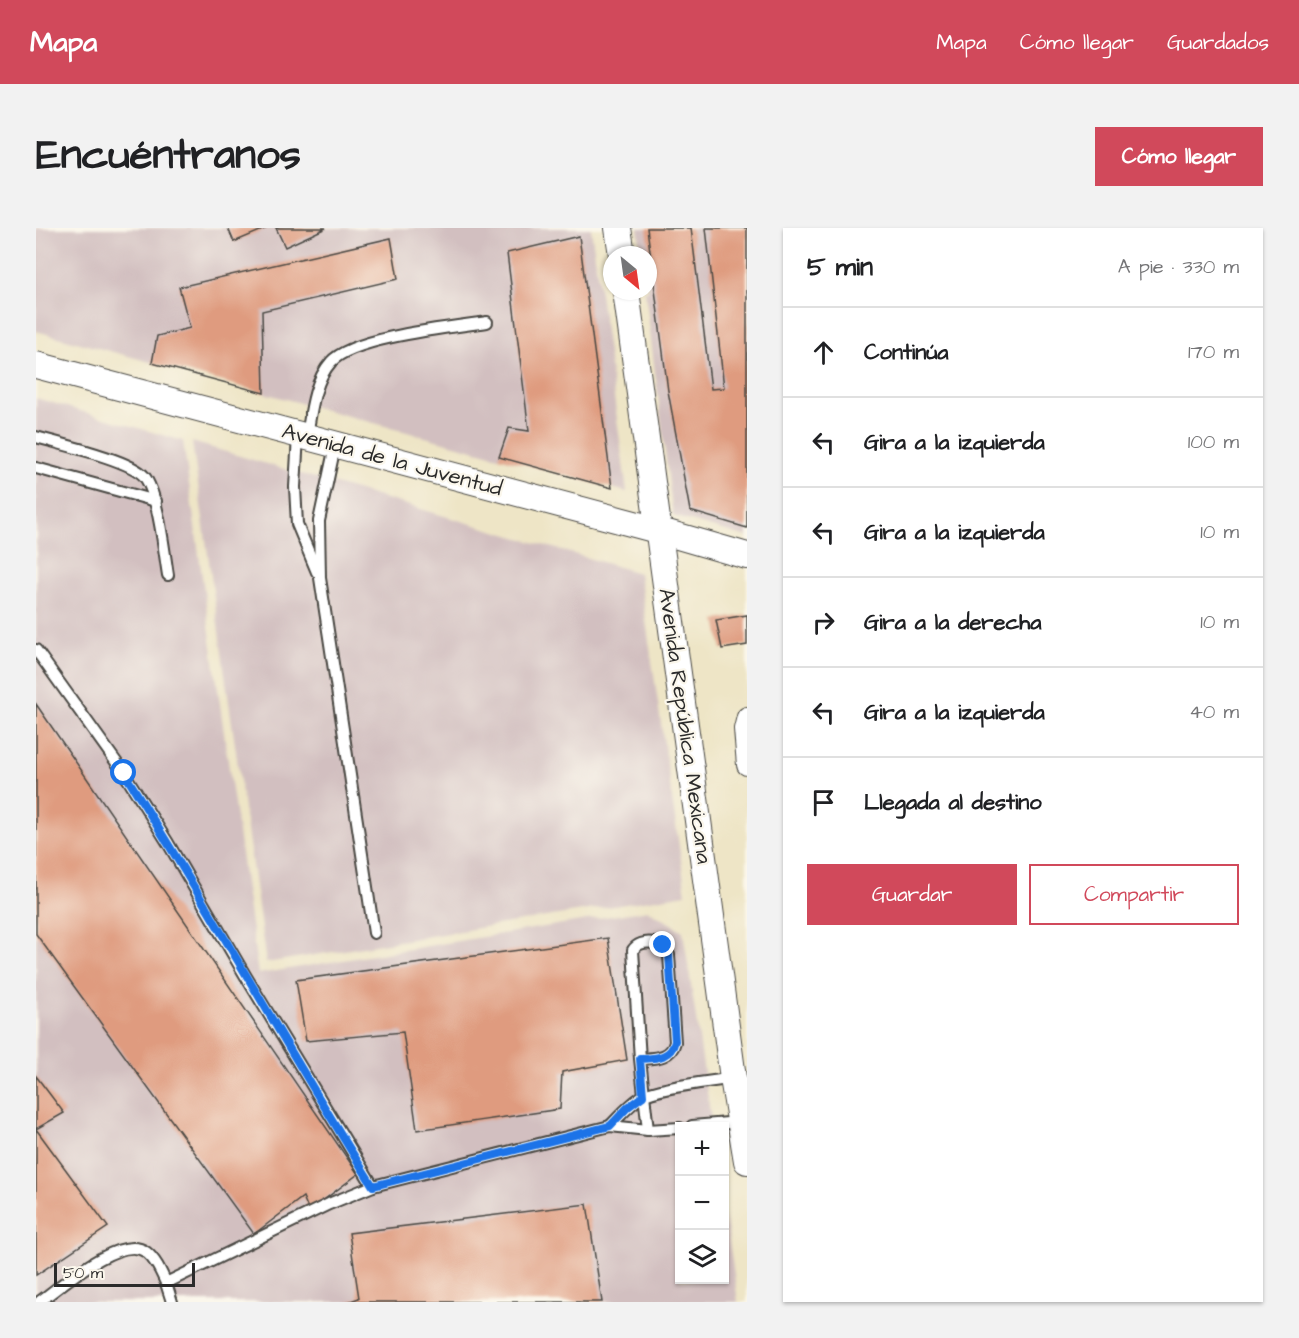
<!DOCTYPE html>
<html lang="es">
<head>
<meta charset="utf-8">
<style>
	:root { --surface:#fff; --page:#f2f2f2; --text:#202124; --muted:#757577; --line:#e0e0e0; --accent:#d1495b }
	body { margin:0; font-family:"Architects Daughter",sans-serif; background:var(--page); color:var(--text) }
	.controls { position:absolute; right:18px; bottom:18px; display:grid; overflow:hidden; border-radius:0px; box-shadow:0 2px 4px #0004 }
	.controls button { width:54px; height:54px; display:grid; place-items:center; padding:0; border:0; border-bottom:2px solid var(--line); background:var(--surface); color:var(--text); font:30px sans-serif }
	.compass { position:absolute; left:567px; top:18px; width:54px; height:54px; border-radius:50%; background:var(--surface); box-shadow:0 2px 4px #0004; rotate:151deg }
	.scale { position:absolute; left:18px; bottom:15px; width:141px; box-sizing:border-box; padding-left:6px; border:3px solid #2b2b2b; border-top:0; font-size:16px; line-height:21px; white-space:nowrap; color:#2b2b2b; -webkit-text-stroke:4px #fbf7ec; paint-order:stroke }
	.stop { position:absolute; width:18px; height:18px; margin:-14px; border:4px solid #1a73e8; border-radius:50%; background:#fff }
	.stop.end { background:#1a73e8; border-color:#fff; box-shadow:0 2px 6px #0008 }
	.list { margin:0; padding:0; list-style:none }
	h2 { display:flex; justify-content:space-between; align-items:center; height:78px; margin:0; padding:0 24px; font-size:26px }
	h2 small { font-size:20px; font-weight:400; color:var(--muted) }
	.list li { display:grid; grid-template-columns:39px 1fr auto; gap:18px; align-items:center; box-sizing:border-box; height:90px; padding:0 24px; border-top:2px solid var(--line) }
	.list b { display:block; font-size:22px; white-space:nowrap }
	.list em { font-size:20px; font-style:normal; color:var(--muted) }
	.actions { display:flex; gap:12px; padding:18px 24px }
	.actions a { flex:1; padding:14px 0; border:2px solid var(--accent); border-radius:0px; text-align:center; font-size:21px; color:var(--accent) }
	.actions .main { background:var(--accent); color:#fff }
	.icon { flex:none; width:33px; height:33px; fill:none; stroke:currentColor; stroke-width:2; stroke-linecap:round; stroke-linejoin:round }
	.map { position:relative; flex:none; width:711px; height:1074px; overflow:hidden; border-radius:0px }
	header { display:flex; align-items:center; gap:36px; box-sizing:border-box; height:84px; padding:0 30px; background:var(--accent); color:#fff }
	header strong { font-size:28px }
	nav { display:flex; gap:33px; margin-inline-start:auto; font-size:21px }
	.intro { display:flex; align-items:center; justify-content:space-between; box-sizing:border-box; height:144px; padding:0 36px }
	h1 { margin:0; font-size:42px }
	.button { padding:15px 27px; border-radius:0px; background:var(--accent); color:#fff; font-size:21px; font-weight:700 }
	main { display:flex; gap:36px; padding:0 36px }
	aside { flex:1; background:var(--surface); border-radius:0px; box-shadow:0 2px 4px #0004 }
	.map>svg:first-child { display:block }
	.industrial { fill:#d2bfc0 }
	.building { fill:#df9b7f }
	.lines { fill:none; stroke-linecap:round; stroke-linejoin:round }
	.service-casing { stroke:#484742; stroke-width:14 }
	.minor-casing { stroke:#484742; stroke-width:22 }
	.tertiary-casing { stroke:#484742; stroke-width:28 }
	.service { stroke:#fff; stroke-width:10 }
	.minor { stroke:#fff; stroke-width:20 }
	.tertiary { stroke:#fff; stroke-width:26 }
	.route { stroke:#1a73e8; stroke-width:8 }
	.labels { text-anchor:middle; dominant-baseline:central; stroke-width:4.5; stroke-linejoin:round; paint-order:stroke }
	.street-label { font-size:22px; fill:#2b2b2b; stroke:#fbf7ec }
</style>
</head>
<body>
<header>
<strong>Mapa</strong>
<nav><a>Mapa</a><a>Cómo llegar</a><a>Guardados</a></nav>
</header>
<div class="intro"><h1>Encuéntranos</h1><a class="button">Cómo llegar</a></div>
<main>
<div class="map">
<svg width="711" height="1074" viewBox="0 0 711 1074">
	<rect width="100%" height="100%" fill="#fbf7ec"/>
	<filter id="ink" filterUnits="userSpaceOnUse"><feTurbulence type="fractalNoise" baseFrequency=".0167" numOctaves="2"/><feDisplacementMap in="SourceGraphic" scale="12" xChannelSelector="R" yChannelSelector="G"/><feConvolveMatrix kernelMatrix="1 2 1 2 8 2 1 2 1" color-interpolation-filters="sRGB"/></filter>
	<filter id="wash" filterUnits="userSpaceOnUse"><feTurbulence type="fractalNoise" baseFrequency=".008" numOctaves="4" result="noise"/><feDisplacementMap in="SourceGraphic" scale="24" xChannelSelector="R" yChannelSelector="G"/><feGaussianBlur stdDeviation="1.35" result="paint"/><feColorMatrix in="noise" values="0 0 0 0 0 0 0 0 0 0 0 0 0 0 0 0 0 1.4 0 .05"/><feComposite in="paint" operator="in"/></filter>
	<g filter="url(#wash)">
		<rect width="100%" height="100%" fill="#eee5c6"/>
		<!-- industrial -->
		<g class="industrial">
			<polygon points="0,0 555,0 591,264 0,103"/>
			<polygon points="602,0 711,0 711,309 637,288 609,63 612,63 612,27 605,27"/>
			<polygon points="0,170 147,213 222,746 612,682 647,703 676,898 644,898 644,1052 688,1052 689,985 702,1074 0,1074"/>
			<polygon points="156,214 603,345 650,666 230,735"/>
		</g>
		<g id="blocks">
			<!-- building -->
			<g class="building">
				<polygon points="192,0 231,0 198,14"/>
				<polygon points="240,0 290,0 249,19"/>
				<polygon points="611,0 655,0 675,161 688,160 670,0 711,0 711,300 654,283 632,163"/>
				<polygon points="543,8 576,260 463,229 473,200 493,203 471,25"/>
				<polygon points="355,10 362,51 226,83 228,165 116,135 121,108 154,100 143,59"/>
				<polygon points="711,387 711,417 686,421 680,392"/>
				<polygon points="0,476 322,946 273,983 267,969 218,1006 0,706"/>
				<polygon points="572,710 591,832 526,844 524,881 381,902 367,804 270,813 260,752"/>
				<polygon points="0,848 28,885 0,901"/>
				<polygon points="0,901 72,999 0,1047"/>
				<polygon points="551,976 566,1074 312,1074 323,1070 313,1005"/>
			</g>
		</g>
	</g>
	<g filter="url(#ink)">
		<use href="#blocks" fill-opacity="0" stroke="#484742" stroke-width="1.5"/>
		<g class="lines">
			<!-- service casing -->
			<g class="service-casing">
				<g id="service">
					<polyline points="262,208 259,259 261,296 281,344"/>
					<path d="M271,208C275,184 278,153 295,134C316,109 417,99 451,94"/>
					<path d="M0,209C24,216 94,232 108,248C122,265 128,323 132,347"/>
					<polyline points="299,218 283,293 284,350 338,705"/>
					<polyline points="0,240 120,273"/>
					<polyline points="0,422 88,545 132,615 209,747 337,958"/>
					<path d="M604,831C618,830 635,831 639,814L633,727C628,713 605,710 597,722L604,831L612,902"/>
					<path d="M574,898C584,888 593,877 605,869C622,859 675,854 697,850"/>
					<polyline points="656,898 704,894"/>
					<polyline points="130,1055 136,1074"/>
					<path d="M3,1074C25,1058 85,1005 110,1024C120,1032 125,1044 130,1055L293,976L337,958L574,898L612,902L644,900"/>
				</g>
			</g>
			<!-- minor casing -->
			<g class="minor-casing">
				<polyline id="minor" points="711,489 708,501 711,537"/>
			</g>
			<!-- tertiary casing -->
			<g class="tertiary-casing">
				<g id="tertiary">
					<polyline points="582,0 586,27"/>
					<polyline points="590,63 697,850 711,933"/>
					<polyline points="0,137 621,302 711,328"/>
				</g>
			</g>
			<!-- service -->
			<use href="#service" class="service"/>
			<!-- minor -->
			<use href="#minor" class="minor"/>
			<!-- tertiary -->
			<use href="#tertiary" class="tertiary"/>
		</g>
	</g>
	<g class="lines" filter="url(#ink)">
		<!-- route -->
		<path class="route" d="M88,545C175,681 251,822 337,958L574,898L592,879L607,868L604,831C618,830 635,831 639,813L633,727L627,717"/>
	</g>
	<g class="labels">
		<!-- street labels -->
		<g class="street-label">
			<text transform="translate(356 232) rotate(15)">Avenida de la Juventud</text>
			<text transform="translate(649 498) rotate(82)">Avenida República Mexicana</text>
		</g>
	</g>
</svg>
<div class="controls">
<button>+</button>
<button>−</button>
<button><svg class="icon" aria-label="layers" viewBox="0 0 24 24"><path d="M12 4l9 5-9 5-9-5zM3 14l9 5 9-5"/></svg></button>
</div>
<svg class="compass" viewBox="-18 -18 36 36"><path d="M0-13l5 13h-10z" fill="#e53935"/><path d="M0 13l5-13h-10z" fill="#757577"/></svg>
<div class="scale">50 m</div>
<div class="stop" style="left:88px;top:545px"></div>
<div class="stop end" style="left:627px;top:717px"></div>
</div>
<aside>
<h2>5 min<small>A pie · 330 m</small></h2>
<ul class="list">
<li><svg class="icon" aria-label="ahead" viewBox="0 0 24 24"><path d="M12 20V5M6 11l6-6 6 6"/></svg><div><b>Continúa</b></div><em>170 m</em></li>
<li><svg class="icon" aria-label="left" viewBox="0 0 24 24"><path d="M17 20v-9H6M10 6l-5 5 5 5"/></svg><div><b>Gira a la izquierda</b></div><em>100 m</em></li>
<li><svg class="icon" aria-label="left" viewBox="0 0 24 24"><path d="M17 20v-9H6M10 6l-5 5 5 5"/></svg><div><b>Gira a la izquierda</b></div><em>10 m</em></li>
<li><svg class="icon" aria-label="right" viewBox="0 0 24 24"><path d="M7 20v-9h11M14 6l5 5-5 5"/></svg><div><b>Gira a la derecha</b></div><em>10 m</em></li>
<li><svg class="icon" aria-label="left" viewBox="0 0 24 24"><path d="M17 20v-9H6M10 6l-5 5 5 5"/></svg><div><b>Gira a la izquierda</b></div><em>40 m</em></li>
<li><svg class="icon" aria-label="arrive" viewBox="0 0 24 24"><path d="M6 21V4h12l-3 4 3 4H6"/></svg><div><b>Llegada al destino</b></div></li>
</ul>
<div class="actions"><a class="main">Guardar</a><a>Compartir</a></div>
</aside>
</main>
</body>
</html>
